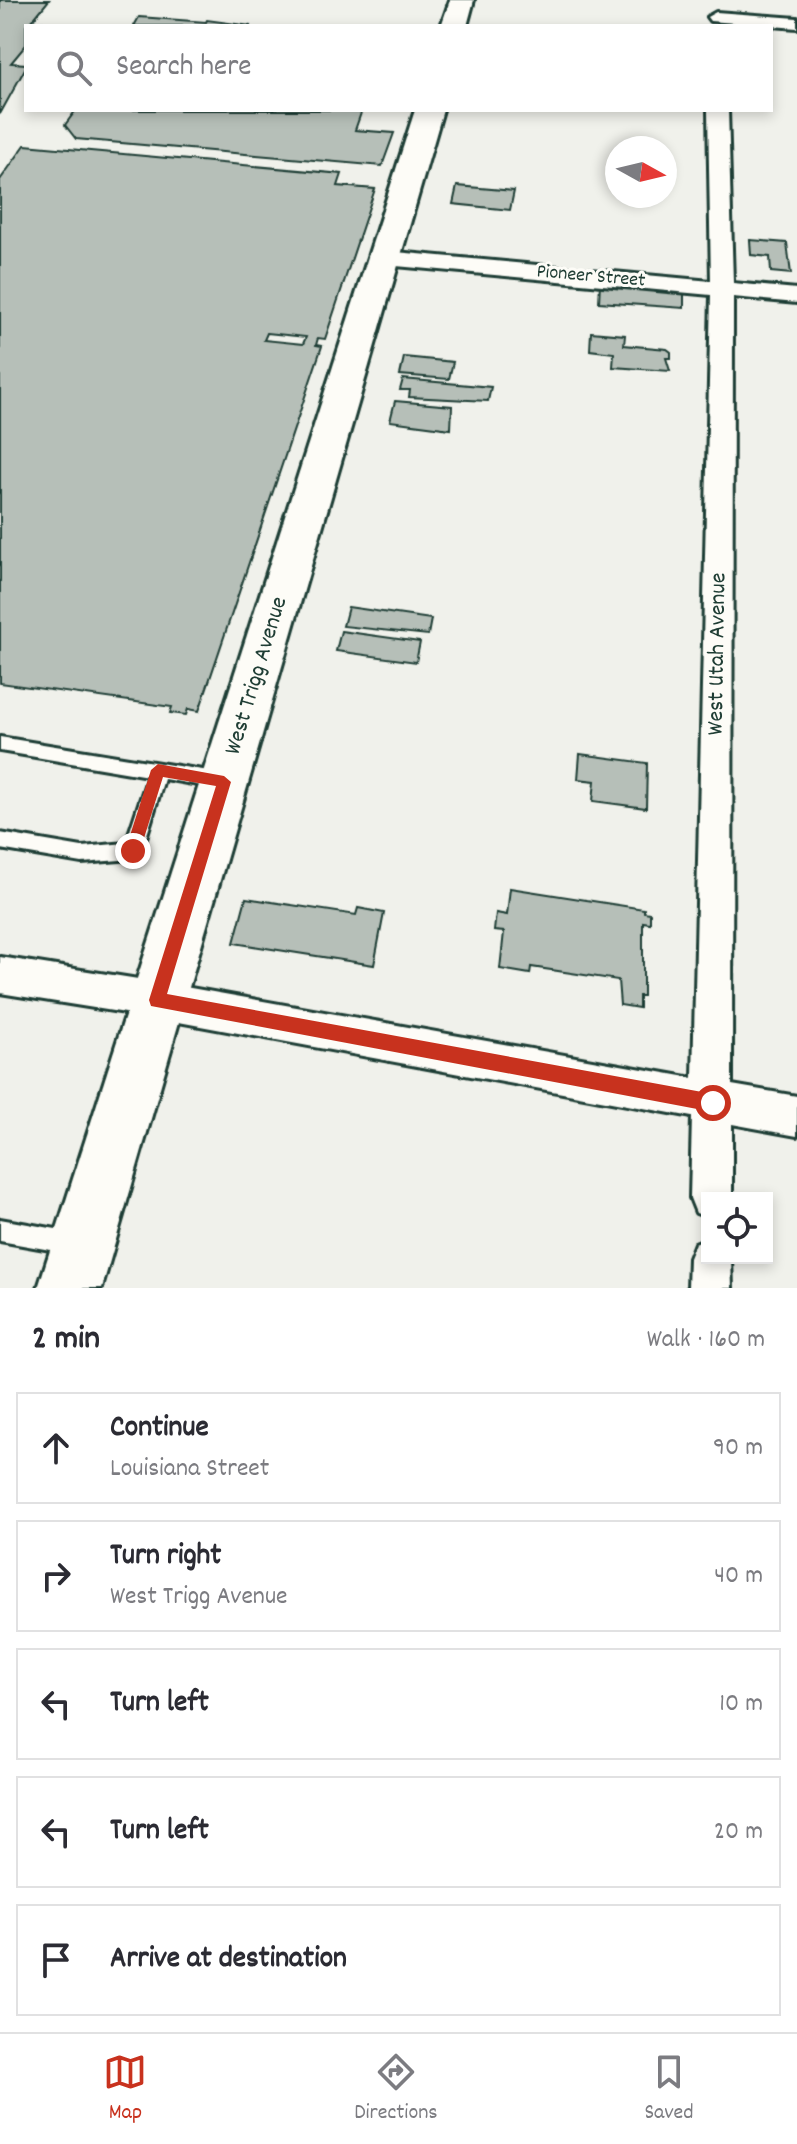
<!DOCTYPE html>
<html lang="en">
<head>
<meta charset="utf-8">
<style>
	:root { --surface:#fff; --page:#f7f7f7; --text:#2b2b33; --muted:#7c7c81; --line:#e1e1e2; --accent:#c8321e }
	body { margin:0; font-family:Dekko,sans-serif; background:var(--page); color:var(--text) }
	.controls { position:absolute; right:24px; bottom:24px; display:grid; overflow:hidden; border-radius:0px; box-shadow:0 4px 12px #0003 }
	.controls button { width:72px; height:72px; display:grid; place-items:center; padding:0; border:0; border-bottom:2px solid var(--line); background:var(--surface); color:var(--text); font:40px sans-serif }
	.compass { position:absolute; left:605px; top:136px; width:72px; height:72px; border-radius:50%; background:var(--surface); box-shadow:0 4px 12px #0003; rotate:98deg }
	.stop { position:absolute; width:24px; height:24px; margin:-18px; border:6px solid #c8321e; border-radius:50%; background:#fff }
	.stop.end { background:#c8321e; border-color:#fff; box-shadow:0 2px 8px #0008 }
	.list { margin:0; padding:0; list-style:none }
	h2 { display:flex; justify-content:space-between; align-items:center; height:104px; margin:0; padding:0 32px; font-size:34px }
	h2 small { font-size:26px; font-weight:400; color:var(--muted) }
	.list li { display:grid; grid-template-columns:52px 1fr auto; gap:24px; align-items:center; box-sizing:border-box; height:112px; margin:0 16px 16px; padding:0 16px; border:2px solid var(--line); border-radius:0px }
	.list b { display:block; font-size:30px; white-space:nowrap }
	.list p { margin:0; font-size:26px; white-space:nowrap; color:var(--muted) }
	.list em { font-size:26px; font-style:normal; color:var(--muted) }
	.icon { flex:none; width:44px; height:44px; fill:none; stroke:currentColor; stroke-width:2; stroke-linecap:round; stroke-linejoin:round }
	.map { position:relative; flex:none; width:797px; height:1288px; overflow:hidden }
	.search { position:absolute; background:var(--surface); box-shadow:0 4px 12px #0003; left:24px; right:24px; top:24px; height:88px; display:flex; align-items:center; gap:20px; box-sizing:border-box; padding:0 28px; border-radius:0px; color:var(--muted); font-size:30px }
	.sheet { height:744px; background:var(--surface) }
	nav { display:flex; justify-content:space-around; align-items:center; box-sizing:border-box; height:112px; border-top:2px solid var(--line); background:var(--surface); font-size:22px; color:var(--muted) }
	nav a { display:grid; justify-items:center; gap:4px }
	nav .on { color:var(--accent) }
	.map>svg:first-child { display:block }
	.building { fill:#b6bfb8; stroke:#1f3d34; stroke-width:2; fill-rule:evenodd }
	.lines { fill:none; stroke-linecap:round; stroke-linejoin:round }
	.lane-casing { stroke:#1f3d34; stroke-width:6 }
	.street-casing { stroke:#1f3d34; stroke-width:6 }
	.secondary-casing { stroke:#1f3d34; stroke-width:6 }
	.lane { fill:#fdfcf7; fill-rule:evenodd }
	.street { fill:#fdfcf7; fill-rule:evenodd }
	.secondary { fill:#fdfcf7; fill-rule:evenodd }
	.route { fill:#c8321e }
	.labels { text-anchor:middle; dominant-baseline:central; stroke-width:6; stroke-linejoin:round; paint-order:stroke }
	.far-street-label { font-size:20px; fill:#1f3d34; stroke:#fdfcf7 }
	.street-label { font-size:24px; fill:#1f3d34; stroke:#fdfcf7 }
</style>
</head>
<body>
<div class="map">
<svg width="797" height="1288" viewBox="0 0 797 1288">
	<rect width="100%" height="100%" fill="#f0f1eb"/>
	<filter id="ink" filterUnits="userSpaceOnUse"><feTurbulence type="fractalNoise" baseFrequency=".0125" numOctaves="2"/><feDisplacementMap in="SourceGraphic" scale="16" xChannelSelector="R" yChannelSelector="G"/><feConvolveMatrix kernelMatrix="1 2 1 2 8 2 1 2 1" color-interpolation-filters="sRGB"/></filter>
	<g filter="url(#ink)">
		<!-- building -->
		<g class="building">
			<polygon points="0,0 49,0 32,21 45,22 42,26 26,26 26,45 11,63 26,64 26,67 0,114"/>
			<polygon points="139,17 206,22 207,20 251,26 134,26"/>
			<polygon points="76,110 362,110 355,130 394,133 382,166 76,139 65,125"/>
			<path d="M25,145L342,174L338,186L375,189L325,339L318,338L316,345L322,346L199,711L188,709L186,715L170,713L172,707L0,683V180ZM267,333L306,337L303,344L264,340Z"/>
			<polygon points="457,186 514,191 510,210 453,204"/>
			<polygon points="750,240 787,243 791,274 771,272 770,257 751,255"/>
			<polygon points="600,283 684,290 684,308 599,302"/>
			<polygon points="591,332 625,335 624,345 667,349 671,352 671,358 666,358 670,371 613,367 614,353 590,350"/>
			<polygon points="404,357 453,362 449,379 400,375"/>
			<polygon points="403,379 491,387 488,401 409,397 410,390 400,390"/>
			<polygon points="395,401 452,406 451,429 390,421"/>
			<polygon points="348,607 431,619 428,635 343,626"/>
			<polygon points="341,631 420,642 416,662 336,651"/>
			<polygon points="580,754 647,763 646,808 593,801 595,781 578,779"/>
			<polygon points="510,888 644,909 644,912 650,913 650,923 643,922 643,996 639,996 639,1008 620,1005 618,980 531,967 530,974 500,969 504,932 494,931 496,913 507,915"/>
			<polygon points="246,898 356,915 358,908 384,913 374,965 234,943"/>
		</g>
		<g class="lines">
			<!-- lane casing -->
			<g class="lane-casing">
				<g id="lane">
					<polygon points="0,737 221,773 227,776 230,781 227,786 221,789 164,779 142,851 139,857 133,859 82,863 0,849 0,833 82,847 126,843 148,776 0,751"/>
					<polygon points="0,1219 73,1232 81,1235 84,1243 81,1251 73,1254 0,1241"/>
				</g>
			</g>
			<!-- street casing -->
			<g class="street-casing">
				<g id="street">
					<polygon points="716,12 797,18 797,28 710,21 707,17"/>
					<polygon points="708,110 728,110 733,283 797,289 797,303 733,297 732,1085 797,1096 797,1136 732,1124 732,1198 707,1198 707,1217 696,1213 690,1198 692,1117 157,1018 0,993 0,957 157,982 693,1078 711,295 385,265 374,258 385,251 711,281"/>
					<polygon points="707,1238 707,1258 731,1258 732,1288 688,1288 689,1258 695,1243"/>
				</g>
			</g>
			<!-- secondary casing -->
			<g class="secondary-casing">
				<g id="secondary">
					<polygon points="450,0 474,0 467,26 441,26"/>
					<polygon points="415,110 443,110 102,1288 38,1288"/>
				</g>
			</g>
			<!-- lane -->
			<use href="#lane" class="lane"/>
			<!-- street -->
			<use href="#street" class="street"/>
			<!-- secondary -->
			<use href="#secondary" class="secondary"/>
		</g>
	</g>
	<!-- route -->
	<polygon class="route" points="158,764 224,776 231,782 167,994 713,1094 719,1097 721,1103 719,1109 713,1112 151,1006 149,1000 216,786 163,777 140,851 133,857 128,856 125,851 151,770"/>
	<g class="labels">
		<!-- far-street labels -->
		<g class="far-street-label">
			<text transform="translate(591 277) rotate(5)">Pioneer Street</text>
		</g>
		<!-- street labels -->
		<g class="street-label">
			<text transform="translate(718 654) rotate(-89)">West Utah Avenue</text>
			<text transform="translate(257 676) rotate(-73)">West Trigg Avenue</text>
		</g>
	</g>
</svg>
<div class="controls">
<button><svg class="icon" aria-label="locate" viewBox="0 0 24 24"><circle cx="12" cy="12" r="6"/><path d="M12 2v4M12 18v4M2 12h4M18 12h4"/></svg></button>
</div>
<svg class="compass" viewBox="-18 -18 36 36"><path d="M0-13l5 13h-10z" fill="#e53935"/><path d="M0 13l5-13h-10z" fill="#7c7c81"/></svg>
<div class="stop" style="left:713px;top:1103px"></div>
<div class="stop end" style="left:133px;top:851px"></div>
<div class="search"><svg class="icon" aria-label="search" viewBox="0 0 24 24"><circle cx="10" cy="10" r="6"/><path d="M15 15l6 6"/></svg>Search here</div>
</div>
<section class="sheet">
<h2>2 min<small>Walk · 160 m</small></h2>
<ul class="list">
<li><svg class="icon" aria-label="ahead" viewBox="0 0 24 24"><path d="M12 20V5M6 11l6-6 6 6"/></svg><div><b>Continue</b><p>Louisiana Street</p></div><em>90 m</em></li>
<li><svg class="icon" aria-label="right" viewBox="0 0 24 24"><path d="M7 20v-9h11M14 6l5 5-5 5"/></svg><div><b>Turn right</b><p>West Trigg Avenue</p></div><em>40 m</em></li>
<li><svg class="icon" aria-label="left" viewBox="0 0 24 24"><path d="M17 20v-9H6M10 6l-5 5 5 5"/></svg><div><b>Turn left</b></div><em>10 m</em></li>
<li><svg class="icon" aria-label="left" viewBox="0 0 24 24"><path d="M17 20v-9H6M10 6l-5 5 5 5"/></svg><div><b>Turn left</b></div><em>20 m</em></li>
<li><svg class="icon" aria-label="arrive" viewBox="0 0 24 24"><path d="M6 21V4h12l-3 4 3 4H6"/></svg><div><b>Arrive at destination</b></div></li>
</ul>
</section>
<nav>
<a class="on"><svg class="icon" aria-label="map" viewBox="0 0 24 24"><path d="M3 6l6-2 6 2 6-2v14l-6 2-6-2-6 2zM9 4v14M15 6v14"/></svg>Map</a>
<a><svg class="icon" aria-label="directions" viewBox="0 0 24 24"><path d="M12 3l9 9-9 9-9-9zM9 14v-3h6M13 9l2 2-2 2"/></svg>Directions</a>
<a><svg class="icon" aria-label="saved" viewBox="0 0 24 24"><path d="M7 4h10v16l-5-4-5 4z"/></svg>Saved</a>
</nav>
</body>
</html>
